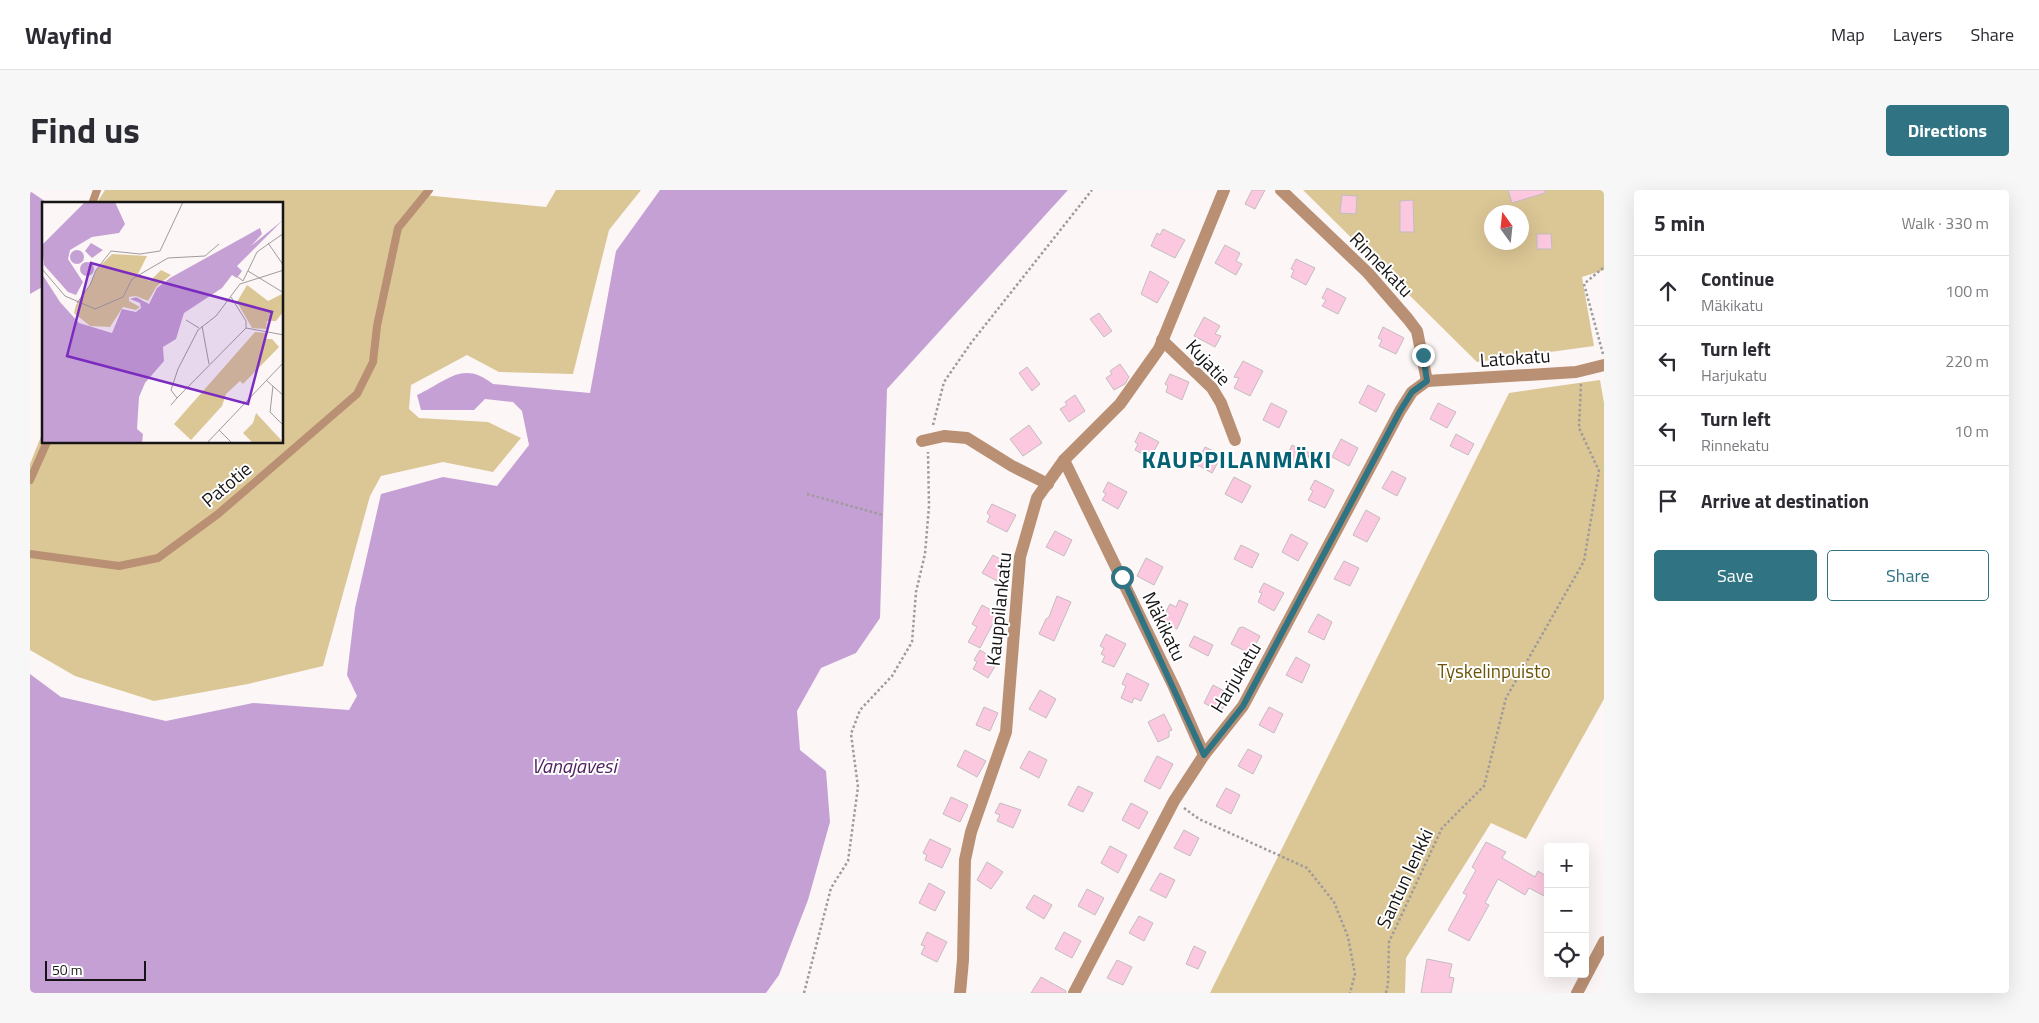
<!DOCTYPE html>
<html lang="en">
<head>
<meta charset="utf-8">
<style>
	:root { --surface:#fff; --page:#f7f7f7; --text:#2b2b33; --muted:#7c7c81; --line:#e1e1e2; --accent:#307484 }
	body { margin:0; font-family:"Titillium Web",sans-serif; background:var(--page); color:var(--text) }
	.controls { position:absolute; right:15px; bottom:15px; display:grid; overflow:hidden; border-radius:5px; box-shadow:0 5px 20px #0002 }
	.controls button { width:45px; height:45px; display:grid; place-items:center; padding:0; border:0; border-bottom:1px solid var(--line); background:var(--surface); color:var(--text); font:25px sans-serif }
	.compass { position:absolute; left:1454px; top:15px; width:45px; height:45px; border-radius:50%; background:var(--surface); box-shadow:0 5px 20px #0002; rotate:345deg }
	.scale { position:absolute; left:15px; bottom:12px; width:101px; box-sizing:border-box; padding-left:5px; border:2px solid #161414; border-top:0; font-size:14px; line-height:18px; white-space:nowrap; color:#161414; -webkit-text-stroke:4px #fff; paint-order:stroke }
	.stop { position:absolute; width:15px; height:15px; margin:-11px; border:4px solid #307484; border-radius:50%; background:#fff }
	.stop.end { background:#307484; border-color:#fff; box-shadow:0 1px 5px #0008 }
	.list { margin:0; padding:0; list-style:none }
	h2 { display:flex; justify-content:space-between; align-items:center; height:65px; margin:0; padding:0 20px; font-size:21px }
	h2 small { font-size:16px; font-weight:400; color:var(--muted) }
	.list li { display:grid; grid-template-columns:32px 1fr auto; gap:15px; align-items:center; box-sizing:border-box; height:70px; padding:0 20px; border-top:1px solid var(--line) }
	.list b { display:block; font-size:19px; white-space:nowrap }
	.list p { margin:0; font-size:16px; white-space:nowrap; color:var(--muted) }
	.list em { font-size:16px; font-style:normal; color:var(--muted) }
	.actions { display:flex; gap:10px; padding:15px 20px }
	.actions a { flex:1; padding:11px 0; border:1px solid var(--accent); border-radius:5px; text-align:center; font-size:18px; color:var(--accent) }
	.actions .main { background:var(--accent); color:#fff }
	.icon { flex:none; width:28px; height:28px; fill:none; stroke:currentColor; stroke-width:2; stroke-linecap:round; stroke-linejoin:round }
	.map { position:relative; flex:none; width:1574px; height:803px; overflow:hidden; border-radius:5px }
	header { display:flex; align-items:center; gap:30px; box-sizing:border-box; height:70px; padding:0 25px; background:var(--surface); border-bottom:1px solid var(--line) }
	header strong { font-size:24px }
	nav { display:flex; gap:28px; margin-inline-start:auto; font-size:18px }
	.intro { display:flex; align-items:center; justify-content:space-between; box-sizing:border-box; height:120px; padding:0 30px }
	h1 { margin:0; font-size:35px }
	.button { padding:12px 22px; border-radius:5px; background:var(--accent); color:#fff; font-size:18px; font-weight:700 }
	main { display:flex; gap:30px; padding:0 30px }
	aside { flex:1; background:var(--surface); border-radius:5px; box-shadow:0 5px 20px #0002 }
	.map>svg:first-child { display:block }
	.green { fill:#dbc695; fill-rule:evenodd }
	.water { fill:#c5a0d4 }
	.building { fill:#fcc8e0; stroke:#c2bdbf }
	.lines { fill:none; stroke-linecap:round; stroke-linejoin:round }
	.path { stroke:#9f9b9b; stroke-width:2.5; stroke-dasharray:2.5 2.5; stroke-linecap:butt }
	.lane { stroke:#ba9074; stroke-width:8 }
	.street { stroke:#ba9074; stroke-width:12 }
	.route { stroke:#307484; stroke-width:6 }
	.labels { text-anchor:middle; dominant-baseline:central; stroke-width:4; stroke-linejoin:round; paint-order:stroke }
	.street-label { font-size:19px; fill:#161414; stroke:#fff }
	.park-label { font-size:19px; fill:#6c5307; stroke:#fff }
	.water-label { font-size:20px; font-style:italic; fill:#502361; stroke:#fff }
	.district-label { font-size:24px; font-weight:bold; letter-spacing:1px; fill:#056174; stroke:#fff }
	.inset-road { fill:none; stroke:#a09c9c; stroke-width:1 }
	.view { fill:#7b2cbf; fill-opacity:0.15; stroke:#7b2cbf; stroke-width:2.5 }
	.inset-edge { fill:none; stroke:#161414; stroke-width:2.5 }
</style>
</head>
<body>
<header>
<strong>Wayfind</strong>
<nav><a>Map</a><a>Layers</a><a>Share</a></nav>
</header>
<div class="intro"><h1>Find us</h1><a class="button">Directions</a></div>
<main>
<div class="map">
<svg width="1574" height="803" viewBox="0 0 1574 803">
	<rect width="100%" height="100%" fill="#fcf6f6"/>
	<!-- green -->
	<g class="green">
		<polygon points="75,0 394,0 394,5 516,17 526,0 611,0 579,40 543,184 469,182 437,165 381,195 379,219 389,228 458,232 491,248 463,282 413,272 351,286 340,306 293,476 218,494 124,511 45,486 0,460 0,274 14,239 14,252 252,252 252,14 66,14"/>
		<path d="M1273,0H1574V80L1552,87L1564,156L1447,172ZM1462,22H1492V52H1462Z"/>
		<polygon points="1570,190 1574,213 1574,509 1496,649 1461,633 1376,768 1375,803 1180,803 1479,203"/>
	</g>
	<!-- water -->
	<g class="water">
		<path d="M630,0H1038L857,199L850,428L826,463L791,478L767,521L770,560L796,581L800,632L778,710L749,785L736,803H0V484L31,507L136,531L223,513L319,520L327,506L317,485L325,418L351,304L413,287L467,296L499,255L492,221L483,212L455,209L444,220H391L387,205C418,191 432,170 463,194L560,203L586,61Z"/>
		<polygon points="0,1 19,14 14,14 14,96 0,104"/>
	</g>
	<!-- building -->
	<g class="building">
		<polygon points="1222,0 1235,0 1225,19 1215,14"/>
		<polygon points="1478,0 1515,0 1515,3 1482,13"/>
		<polygon points="1312,5 1327,6 1326,24 1310,23"/>
		<polygon points="1383,10 1384,42 1370,42 1370,11"/>
		<polygon points="1133,39 1155,50 1145,68 1121,56 1127,43 1130,45"/>
		<polygon points="1507,44 1521,44 1522,59 1507,59"/>
		<polygon points="1195,55 1210,63 1206,71 1212,74 1206,85 1185,73"/>
		<polygon points="1266,69 1285,78 1276,95 1261,87 1264,80 1261,79"/>
		<polygon points="1120,81 1139,92 1127,113 1111,104"/>
		<polygon points="1297,98 1316,108 1308,124 1292,116 1296,110 1292,108"/>
		<polygon points="1069,123 1082,141 1074,147 1060,129"/>
		<polygon points="1174,127 1190,136 1185,144 1191,146 1185,157 1164,146"/>
		<polygon points="1353,137 1374,148 1366,164 1349,156 1352,150 1348,148"/>
		<polygon points="1213,171 1233,181 1220,206 1204,198 1209,188 1204,187"/>
		<polygon points="1090,174 1099,187 1095,194 1084,200 1076,188 1082,184 1080,181"/>
		<polygon points="997,177 1010,194 1002,201 989,183"/>
		<polygon points="1140,184 1159,192 1152,210 1136,202 1138,196 1135,194"/>
		<polygon points="1338,195 1355,204 1346,222 1329,213"/>
		<polygon points="1045,205 1055,221 1039,232 1030,219 1037,215 1035,212"/>
		<polygon points="1241,213 1257,221 1249,238 1233,230"/>
		<polygon points="1408,213 1426,222 1417,238 1400,229"/>
		<polygon points="999,235 1012,253 993,266 980,249"/>
		<polygon points="1110,242 1129,252 1120,268 1105,260 1108,254 1105,252"/>
		<polygon points="1426,244 1444,254 1438,265 1420,256"/>
		<polygon points="1311,249 1328,258 1319,276 1302,267"/>
		<polygon points="1262,255 1280,263 1276,272 1267,268 1265,274 1255,270"/>
		<polygon points="1175,257 1192,265 1182,283 1166,274"/>
		<polygon points="1362,281 1376,288 1367,306 1352,298"/>
		<polygon points="1204,287 1221,296 1212,313 1195,304"/>
		<polygon points="1285,290 1304,300 1295,318 1278,310 1283,301 1280,299"/>
		<polygon points="1078,292 1097,302 1088,319 1072,310 1076,304 1073,302"/>
		<polygon points="962,314 986,325 977,342 957,332 960,326 957,323"/>
		<polygon points="1336,320 1350,328 1337,352 1323,345"/>
		<polygon points="1025,341 1042,350 1034,366 1016,357"/>
		<polygon points="1261,344 1278,353 1268,371 1252,362"/>
		<polygon points="1211,355 1229,364 1222,378 1204,369"/>
		<polygon points="963,365 979,374 969,392 952,383"/>
		<polygon points="1116,368 1133,377 1124,395 1107,386"/>
		<polygon points="1314,371 1329,378 1320,396 1304,389"/>
		<polygon points="1234,393 1254,403 1244,421 1228,412 1232,403 1229,402"/>
		<polygon points="1027,406 1041,412 1024,451 1009,444 1016,429 1019,427"/>
		<polygon points="1149,410 1158,414 1147,439 1131,431 1140,414 1146,417"/>
		<polygon points="952,415 968,424 950,458 938,452 947,437 942,434"/>
		<polygon points="1288,424 1302,432 1294,450 1278,442"/>
		<polygon points="1213,437 1230,446 1221,464 1201,454 1209,438"/>
		<polygon points="1076,444 1096,454 1084,477 1072,472 1075,466 1071,464 1074,458 1070,456"/>
		<polygon points="1164,446 1183,455 1178,466 1159,456"/>
		<polygon points="950,460 968,471 958,488 943,479 947,472 944,470"/>
		<polygon points="1266,467 1280,475 1272,493 1256,485"/>
		<polygon points="1097,483 1119,494 1111,511 1104,508 1102,513 1091,508 1096,496 1092,494"/>
		<polygon points="1183,495 1200,504 1191,522 1174,513"/>
		<polygon points="1010,500 1026,509 1016,528 999,519"/>
		<polygon points="954,517 968,523 960,541 946,535"/>
		<polygon points="1239,517 1253,524 1244,543 1229,535"/>
		<polygon points="1134,524 1142,540 1139,541 1139,547 1128,552 1118,532"/>
		<polygon points="1218,559 1232,566 1223,584 1208,576"/>
		<polygon points="935,560 956,571 947,587 927,576"/>
		<polygon points="999,561 1017,570 1009,588 990,578"/>
		<polygon points="1127,566 1143,574 1130,599 1114,591"/>
		<polygon points="1048,596 1063,603 1053,622 1038,615"/>
		<polygon points="1196,598 1210,605 1201,624 1186,616"/>
		<polygon points="921,607 938,615 930,632 913,624"/>
		<polygon points="970,613 991,620 983,638 967,631 970,625 965,623"/>
		<polygon points="1101,613 1118,622 1109,639 1092,630"/>
		<polygon points="1154,640 1169,648 1160,666 1144,658"/>
		<polygon points="900,649 921,659 912,678 895,670 897,665 893,663"/>
		<polygon points="1456,652 1476,662 1472,668 1505,687 1508,681 1518,687 1518,708 1499,698 1495,705 1468,689 1455,713 1459,715 1439,751 1418,740 1437,705 1433,703 1446,680 1442,677"/>
		<polygon points="1080,656 1097,665 1088,683 1071,673"/>
		<polygon points="957,672 973,682 961,699 947,690"/>
		<polygon points="1130,683 1145,690 1136,708 1120,700"/>
		<polygon points="899,693 915,702 905,721 889,713"/>
		<polygon points="1057,699 1074,708 1065,725 1048,716"/>
		<polygon points="1004,705 1022,715 1014,729 996,718"/>
		<polygon points="1109,726 1123,733 1114,751 1099,743"/>
		<polygon points="897,742 917,752 907,772 891,764 895,756 891,755"/>
		<polygon points="1034,742 1051,751 1042,768 1025,759"/>
		<polygon points="1164,756 1176,762 1168,779 1156,774"/>
		<polygon points="1397,769 1422,774 1419,787 1424,788 1421,803 1391,803"/>
		<polygon points="1087,770 1102,777 1093,795 1077,788"/>
		<polygon points="1011,787 1036,801 1036,803 1001,803"/>
	</g>
	<g class="lines">
		<!-- path -->
		<g class="path">
			<polyline points="1573,164 1554,94 1574,77"/>
			<polyline points="903,235 914,192 941,153 1062,0"/>
			<polyline points="777,304 853,325"/>
			<polyline points="1154,618 1169,629 1277,678 1304,712 1318,747 1325,784 1320,803"/>
			<polyline points="774,803 801,698 818,671 828,597 821,544 830,520 862,486 882,452 886,402 895,364 899,316 898,262"/>
			<polyline points="1356,803 1358,794 1359,752 1412,638 1454,596 1476,508 1554,371 1569,281 1549,238 1551,193"/>
		</g>
		<!-- lane -->
		<g class="lane">
			<polyline points="62,14 67,0"/>
			<polyline points="0,290 17,252"/>
			<polyline points="0,364 89,376 128,368 188,324 327,204 343,172 347,136 368,38 399,0"/>
		</g>
		<!-- street -->
		<g class="street">
			<polyline points="1251,0 1338,83 1378,129 1387,141 1397,191"/>
			<polyline points="1132,150 1182,198 1191,213 1205,250"/>
			<polyline points="1397,191 1546,182 1574,175"/>
			<polyline points="892,251 914,246 937,248 982,276 1018,294"/>
			<polyline points="1034,270 1144,497 1174,565"/>
			<polyline points="930,803 933,770 935,670 941,642 976,542 990,367 1007,308 1034,270 1090,214 1129,159 1194,0"/>
			<polyline points="1044,803 1144,611 1174,565 1213,516 1370,221 1382,202 1397,191"/>
			<polyline points="1547,803 1574,752"/>
		</g>
	</g>
	<g class="lines">
		<!-- route -->
		<polyline class="route" points="1092,387 1174,565 1213,516 1370,221 1382,202 1397,191 1393,165"/>
	</g>
	<g class="labels">
		<!-- street labels -->
		<g class="street-label">
			<text transform="translate(1352 74) rotate(46)">Rinnekatu</text>
			<text transform="translate(1485 167) rotate(-4)">Latokatu</text>
			<text transform="translate(1179 172) rotate(47)">Kujatie</text>
			<text transform="translate(196 294) rotate(-40)">Patotie</text>
			<text transform="translate(968 419) rotate(-84)">Kauppilankatu</text>
			<text transform="translate(1135 436) rotate(64)">Mäkikatu</text>
			<text transform="translate(1205 487) rotate(-59)">Harjukatu</text>
			<text transform="translate(1374 688) rotate(-65)">Santun lenkki</text>
		</g>
		<!-- park labels -->
		<g class="park-label">
			<text x="1464" y="480">Tyskelinpuisto</text>
		</g>
		<!-- water labels -->
		<g class="water-label">
			<text x="544" y="575">Vanajavesi</text>
		</g>
		<!-- district labels -->
		<g class="district-label">
			<text x="1207" y="269">KAUPPILANMÄKI</text>
		</g>
	</g>
	<!-- overview -->
	<g transform="translate(12 12)">
		<rect width="241" height="241" fill="#fcf6f6"/>
		<path d="M70,52L105,54L95,74L108,79L119,68L129,73L115,84L106,99L94,94L87,95V99L98,105L94,108L81,105L68,125L48,124L32,111L34,103L48,83L54,68ZM205,83L226,99L240,92L241,95V110L234,119H225L224,127L210,126L195,100ZM213,130L224,131V137H230L237,145L201,182L198,179L184,192L180,204L149,238L132,222ZM214,211L241,240V241H211L201,231L211,221Z" fill="#dbc695"/>
		<path d="M43,0H73L83,22L77,31L50,35L28,48L26,57L41,80L34,93L26,90L2,63L0,43ZM241,18L195,64L200,69L195,76L190,73L180,86L142,111L134,137L121,145L122,159L103,181L97,195L95,227L101,232L100,241H0V72L18,100L37,121L70,131L80,107L94,110L99,106L98,101L88,97L94,95L107,102L115,86L128,76L218,26L220,32L209,44ZM49,41L61,48L50,56L43,49ZM28 55a7 7 0 1 1 14 0a7 7 0 1 1-14 0ZM38 67a7 7 0 1 1 14 0a7 7 0 1 1-14 0Z" fill="#c5a0d4"/>
		<path class="inset-road" d="M226,41L242,64M0,67L23,94L53,107L81,95L90,77L126,56L163,54L177,42M206,69L242,91M196,75L201,79L215,50L242,31M189,95L204,119V126M35,101L48,83L54,68L69,49L98,52L118,49L141,0M144,118L157,126M160,124L167,162M204,126L242,133M224,178L242,194M231,184L228,210L242,224M135,196L204,126M129,203L135,196L129,188L136,167L156,128L174,114L198,82L242,68M177,228L191,242M164,242L242,160"/>
		<path class="view" d="M49,61L230,110L206,202L25,154Z"/>
		<rect width="241" height="241" class="inset-edge"/>
	</g>
</svg>
<div class="controls">
<button>+</button>
<button>−</button>
<button><svg class="icon" aria-label="locate" viewBox="0 0 24 24"><circle cx="12" cy="12" r="6"/><path d="M12 2v4M12 18v4M2 12h4M18 12h4"/></svg></button>
</div>
<svg class="compass" viewBox="-18 -18 36 36"><path d="M0-13l5 13h-10z" fill="#e53935"/><path d="M0 13l5-13h-10z" fill="#7c7c81"/></svg>
<div class="scale">50 m</div>
<div class="stop" style="left:1092px;top:387px"></div>
<div class="stop end" style="left:1393px;top:165px"></div>
</div>
<aside>
<h2>5 min<small>Walk · 330 m</small></h2>
<ul class="list">
<li><svg class="icon" aria-label="ahead" viewBox="0 0 24 24"><path d="M12 20V5M6 11l6-6 6 6"/></svg><div><b>Continue</b><p>Mäkikatu</p></div><em>100 m</em></li>
<li><svg class="icon" aria-label="left" viewBox="0 0 24 24"><path d="M17 20v-9H6M10 6l-5 5 5 5"/></svg><div><b>Turn left</b><p>Harjukatu</p></div><em>220 m</em></li>
<li><svg class="icon" aria-label="left" viewBox="0 0 24 24"><path d="M17 20v-9H6M10 6l-5 5 5 5"/></svg><div><b>Turn left</b><p>Rinnekatu</p></div><em>10 m</em></li>
<li><svg class="icon" aria-label="arrive" viewBox="0 0 24 24"><path d="M6 21V4h12l-3 4 3 4H6"/></svg><div><b>Arrive at destination</b></div></li>
</ul>
<div class="actions"><a class="main">Save</a><a>Share</a></div>
</aside>
</main>
</body>
</html>
